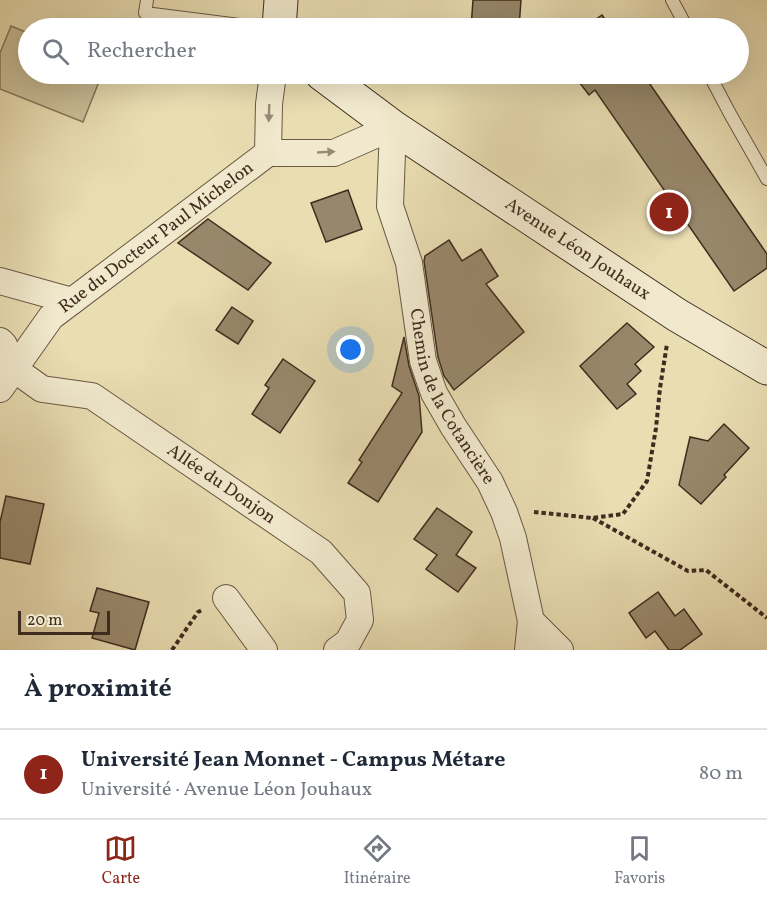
<!DOCTYPE html>
<html lang="fr">
<head>
<meta charset="utf-8">
<style>
	:root { --surface:#fff; --page:#f2f2f3; --text:#1f2937; --muted:#747a83; --line:#e0e1e3; --accent:#8f2418 }
	body { margin:0; font-family:Vollkorn,serif; background:var(--page); color:var(--text) }
	.scale { position:absolute; left:18px; bottom:15px; width:92px; box-sizing:border-box; padding-left:6px; border:3px solid #402c1f; border-top:0; font-size:16px; line-height:21px; white-space:nowrap; color:#402c1f; -webkit-text-stroke:4px #f1e9cd; paint-order:stroke }
	.you { position:absolute; left:351px; top:350px; width:21px; height:21px; margin:-15px; border:4px solid #fff; border-radius:50%; background:#1a73e8; box-shadow:0 0 0 9px #1a73e833 }
	.badge { display:grid; place-items:center; width:39px; height:39px; border-radius:50%; background:var(--accent); color:#fff; font-size:20px; font-weight:700 }
	.pin { position:absolute; translate:-50% -50%; border:3px solid #fff; box-shadow:0 2px 6px #0006 }
	.list { margin:0; padding:0; list-style:none }
	h2 { display:flex; justify-content:space-between; align-items:center; height:78px; margin:0; padding:0 24px; font-size:26px }
	h2 small { font-size:20px; font-weight:400; color:var(--muted) }
	.list li { display:grid; grid-template-columns:39px 1fr auto; gap:18px; align-items:center; box-sizing:border-box; height:90px; padding:0 24px; border-top:2px solid var(--line) }
	.list b { display:block; font-size:22px; white-space:nowrap }
	.list p { margin:0; font-size:20px; white-space:nowrap; color:var(--muted) }
	.list em { font-size:20px; font-style:normal; color:var(--muted) }
	.icon { flex:none; width:33px; height:33px; fill:none; stroke:currentColor; stroke-width:2; stroke-linecap:round; stroke-linejoin:round }
	.map { position:relative; flex:none; width:767px; height:650px; overflow:hidden }
	.search { position:absolute; background:var(--surface); box-shadow:0 6px 24px #0002; left:18px; right:18px; top:18px; height:66px; display:flex; align-items:center; gap:15px; box-sizing:border-box; padding:0 21px; border-radius:33px; color:var(--muted); font-size:22px }
	.sheet { height:168px; background:var(--surface) }
	nav { display:flex; justify-content:space-around; align-items:center; box-sizing:border-box; height:84px; border-top:2px solid var(--line); background:var(--surface); font-size:16px; color:var(--muted) }
	nav a { display:grid; justify-items:center; gap:3px }
	nav .on { color:var(--accent) }
	.map>svg:first-child { display:block }
	.green { fill:#ccbf99; stroke:#86765c; stroke-width:1.5 }
	.building { fill:#98886b; stroke:#402c1f; stroke-width:1.5 }
	.lines { fill:none; stroke-linecap:round; stroke-linejoin:round }
	.lane-casing { stroke:#6a5844; stroke-width:14 }
	.street-casing { stroke:#6a5844; stroke-width:28 }
	.secondary-casing { stroke:#402c1f; stroke-width:35 }
	.path { stroke:#402c1f; stroke-width:4; stroke-dasharray:4.5 3; stroke-linecap:butt }
	.lane { stroke:#f1e9cd; stroke-width:12 }
	.street { stroke:#f1e9cd; stroke-width:26 }
	.secondary { stroke:#f1e9cd; stroke-width:33 }
	.oneway { fill:#988a76 }
	.labels { text-anchor:middle; dominant-baseline:central; stroke-width:4.5; stroke-linejoin:round; paint-order:stroke }
	.street-label { font-size:18px; fill:#402c1f; stroke:#f1e9cd }
</style>
</head>
<body>
<div class="map">
<svg width="767" height="650" viewBox="0 0 767 650">
	<rect width="100%" height="100%" fill="#e9ddb2"/>
	<filter id="stains"><feTurbulence type="fractalNoise" baseFrequency=".00333" numOctaves="4"/><feColorMatrix values="0 0 0 0 .2 0 0 0 0 .09 0 0 0 0 .02 0 0 0 .5 -.17"/></filter>
	<radialGradient id="worn" r=".72"><stop offset=".6" stop-color="#630" stop-opacity="0"/><stop offset="1" stop-color="#630" stop-opacity=".3"/></radialGradient>
	<!-- green -->
	<polygon class="green" points="11,26 28,33 28,74 102,74 83,122 0,89 0,53"/>
	<!-- building -->
	<g class="building">
		<polygon points="473,0 521,0 519,28 471,28"/>
		<polygon points="602,15 611,28 583,28"/>
		<polygon points="573,74 643,74 767,254 767,268 734,291 595,90 589,95"/>
		<polygon points="348,190 362,229 326,242 311,203"/>
		<polygon points="208,219 271,263 248,290 178,243"/>
		<polygon points="449,240 462,261 481,249 498,276 486,284 524,332 454,390 444,376 438,357 424,261 425,256"/>
		<polygon points="232,307 253,321 238,344 216,330"/>
		<polygon points="627,323 654,347 635,364 641,371 627,384 636,394 617,409 580,366"/>
		<polygon points="404,337 409,366 419,396 422,432 378,502 348,483 362,462 359,460 402,393 392,386"/>
		<polygon points="283,359 315,381 280,433 252,414 269,388 265,385"/>
		<polygon points="724,424 749,448 724,475 726,477 701,504 679,485 690,437 708,441"/>
		<polygon points="6,496 44,504 30,564 0,558 0,522"/>
		<polygon points="437,508 472,532 456,555 476,568 458,592 426,569 437,555 414,539"/>
		<polygon points="97,588 149,602 135,650 92,638 99,613 90,611"/>
		<polygon points="658,592 675,616 684,609 702,634 680,650 669,650 655,631 646,638 629,613"/>
	</g>
	<g class="lines">
		<!-- lane casing -->
		<g class="lane-casing">
			<g id="lane">
				<polyline points="147,0 145,13 264,28"/>
				<polyline points="672,0 687,28"/>
				<polyline points="709,74 729,112 767,179"/>
			</g>
		</g>
		<!-- street casing -->
		<g class="street-casing">
			<g id="street">
				<path id="s1" d="M268,153H334L393,127L390,206L409,263L423,361L434,393L453,426L490,482L504,512L513,538L531,621L560,650"/>
				<polyline points="268,153 269,104 273,74"/>
				<polyline points="0,281 72,301"/>
				<path id="s2" d="M0,341L4,345L14,369L42,389L92,396L321,552L357,593L360,620L348,642L337,650"/>
				<path id="s3" d="M0,389L51,317L268,153"/>
				<polyline points="226,598 264,650"/>
				<polyline points="528,650 531,621"/>
			</g>
		</g>
		<!-- secondary casing -->
		<g class="secondary-casing">
			<g id="secondary">
				<polyline points="279,28 281,0"/>
				<path id="s4" d="M322,74L393,127L677,315L767,368"/>
			</g>
		</g>
		<!-- path -->
		<g class="path">
			<polyline points="534,512 592,518 623,514 647,481 656,428 660,388 667,344"/>
			<polyline points="593,518 688,571 706,570 767,618"/>
			<polyline points="172,650 198,612 202,610"/>
		</g>
		<!-- lane -->
		<use href="#lane" class="lane"/>
		<!-- street -->
		<use href="#street" class="street"/>
		<!-- secondary -->
		<use href="#secondary" class="secondary"/>
	</g>
	<!-- one-way arrows -->
	<defs><path id="oneway-solid" d="M-6-.8H1V-3.2L6.5 0L1 3.2V.8H-6Z" transform="scale(1.5)"/></defs>
	<g class="oneway">
		<use href="#oneway-solid" transform="translate(269 113) rotate(92)"/>
		<use href="#oneway-solid" transform="translate(326 152) rotate(-3)"/>
	</g>
	<g class="labels">
		<!-- street labels -->
		<g class="street-label">
			<text stroke="none"><textPath href="#s3" startOffset="220">Rue du Docteur Paul Michelon</textPath></text>
			<text stroke="none"><textPath href="#s4" startOffset="310">Avenue Léon Jouhaux</textPath></text>
			<text stroke="none"><textPath href="#s1" startOffset="412">Chemin de la Cotancière</textPath></text>
			<text stroke="none"><textPath href="#s2" startOffset="273">Allée du Donjon</textPath></text>
		</g>
	</g>
	<rect width="100%" height="100%" filter="url(#stains)"/>
	<rect width="100%" height="100%" fill="url(#worn)"/>
</svg>
<div class="scale">20 m</div>
<div class="you"></div>
<div class="pin badge" style="left:669px;top:212px">1</div>
<div class="search"><svg class="icon" aria-label="search" viewBox="0 0 24 24"><circle cx="10" cy="10" r="6"/><path d="M15 15l6 6"/></svg>Rechercher</div>
</div>
<section class="sheet">
<h2>À proximité<small></small></h2>
<ul class="list">
<li><span class="badge">1</span><div><b>Université Jean Monnet - Campus Métare</b><p>Université · Avenue Léon Jouhaux</p></div><em>80 m</em></li>
</ul>
</section>
<nav>
<a class="on"><svg class="icon" aria-label="map" viewBox="0 0 24 24"><path d="M3 6l6-2 6 2 6-2v14l-6 2-6-2-6 2zM9 4v14M15 6v14"/></svg>Carte</a>
<a><svg class="icon" aria-label="directions" viewBox="0 0 24 24"><path d="M12 3l9 9-9 9-9-9zM9 14v-3h6M13 9l2 2-2 2"/></svg>Itinéraire</a>
<a><svg class="icon" aria-label="saved" viewBox="0 0 24 24"><path d="M7 4h10v16l-5-4-5 4z"/></svg>Favoris</a>
</nav>
</body>
</html>
